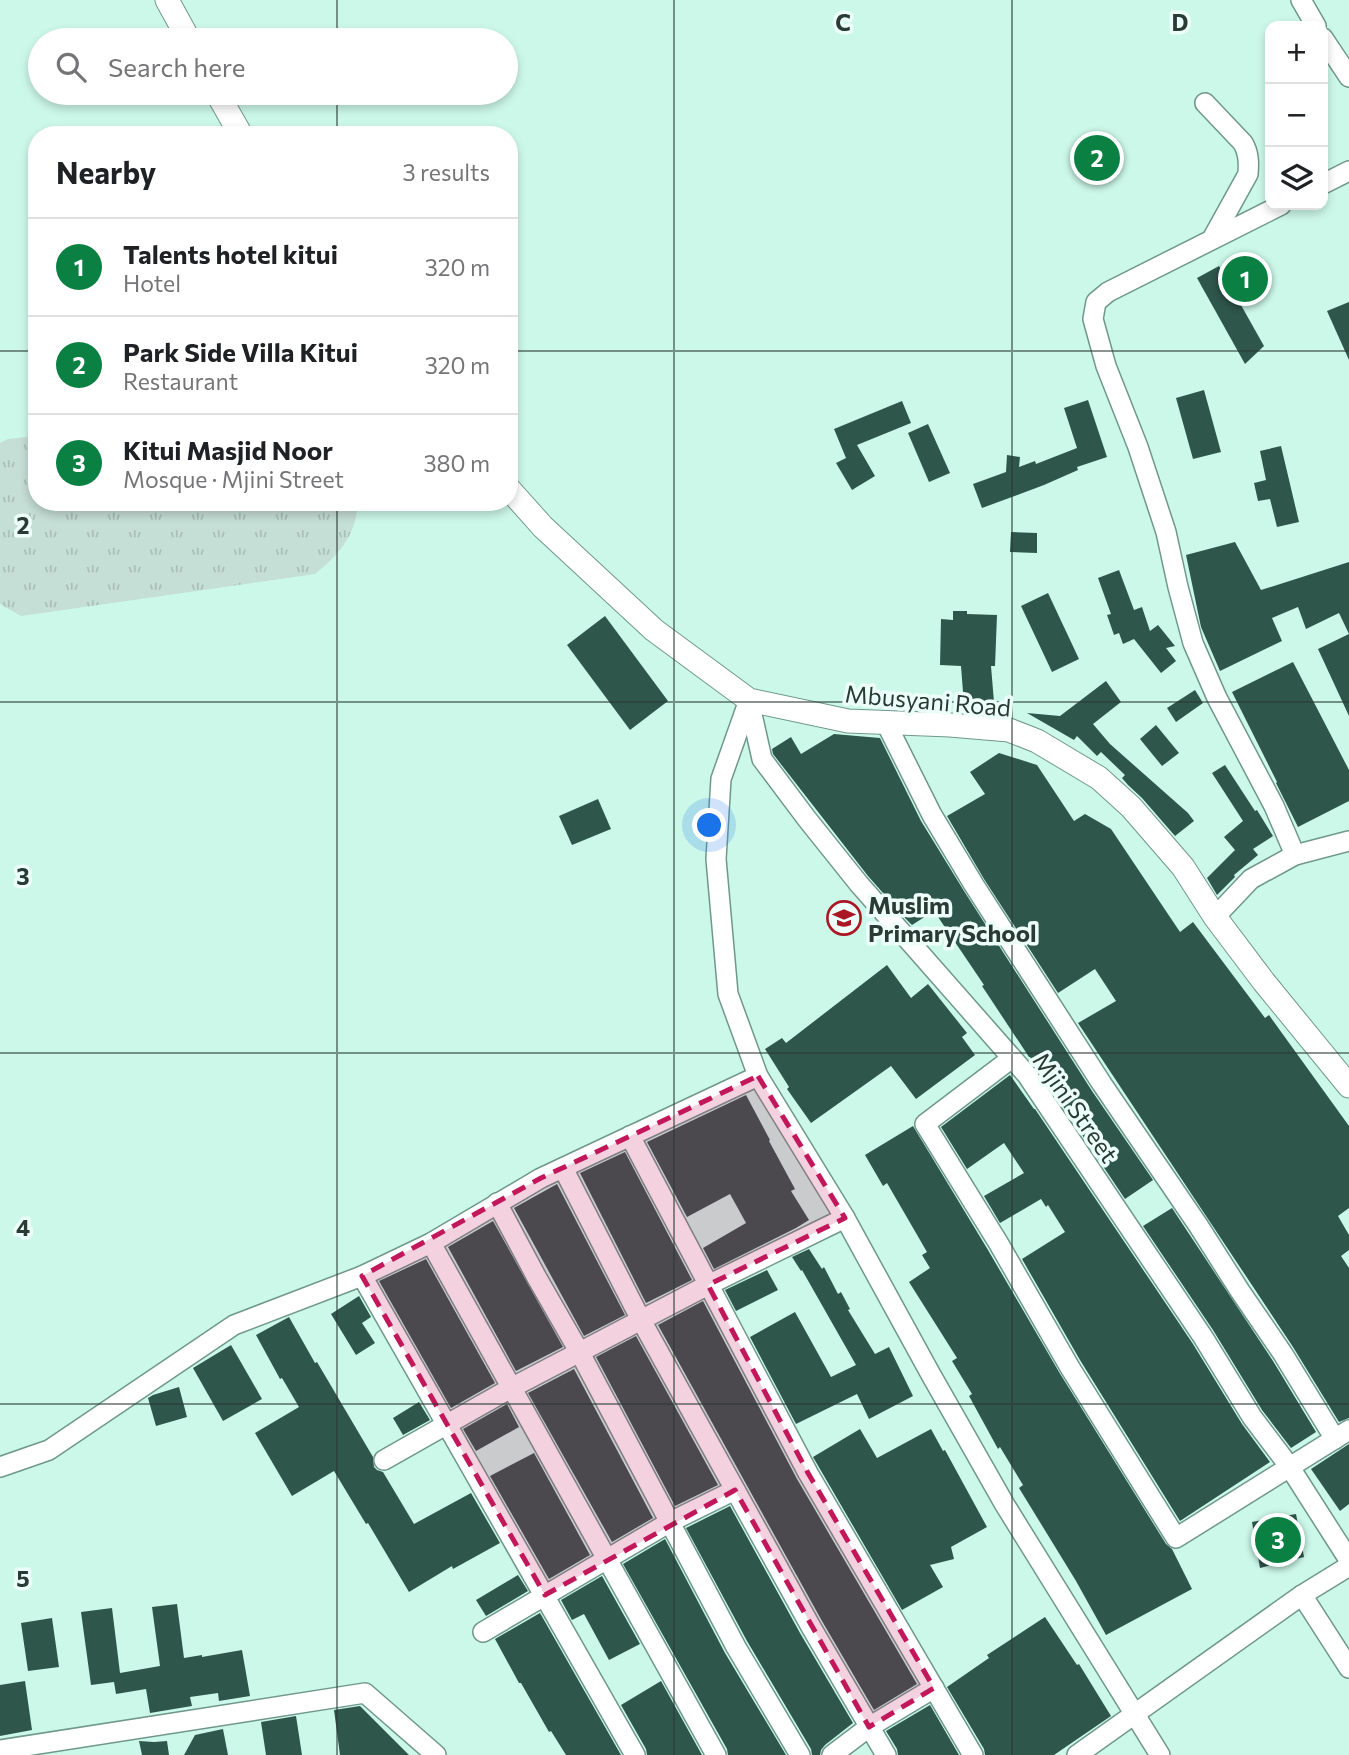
<!DOCTYPE html>
<html lang="en">
<head>
<meta charset="utf-8">
<style>
	:root { --surface:#fff; --page:#f6f6f6; --text:#202124; --muted:#757577; --line:#e0e0e0; --accent:#0b8043 }
	body { margin:0; font-family:Commissioner,sans-serif; background:var(--page); color:var(--text) }
	.controls { position:absolute; right:21px; top:21px; display:grid; overflow:hidden; border-radius:14px; box-shadow:0 4px 10px #0003 }
	.controls button { width:63px; height:63px; display:grid; place-items:center; padding:0; border:0; border-bottom:2px solid var(--line); background:var(--surface); color:var(--text); font:35px sans-serif }
	.you { position:absolute; left:710px; top:826px; width:24px; height:24px; margin:-18px; border:5px solid #fff; border-radius:50%; background:#1a73e8; box-shadow:0 0 0 10px #1a73e833 }
	.badge { display:grid; place-items:center; width:46px; height:46px; border-radius:50%; background:var(--accent); color:#fff; font-size:23px; font-weight:700 }
	.pin { position:absolute; translate:-50% -50%; border:4px solid #fff; box-shadow:0 2px 7px #0006 }
	.list { margin:0; padding:0; list-style:none }
	h2 { display:flex; justify-content:space-between; align-items:center; height:91px; margin:0; padding:0 28px; font-size:30px }
	h2 small { font-size:23px; font-weight:400; color:var(--muted) }
	.list li { display:grid; grid-template-columns:46px 1fr auto; gap:21px; align-items:center; box-sizing:border-box; height:98px; padding:0 28px; border-top:2px solid var(--line) }
	.list b { display:block; font-size:26px; white-space:nowrap }
	.list p { margin:0; font-size:23px; white-space:nowrap; color:var(--muted) }
	.list em { font-size:23px; font-style:normal; color:var(--muted) }
	.icon { flex:none; width:38px; height:38px; fill:none; stroke:currentColor; stroke-width:2; stroke-linecap:round; stroke-linejoin:round }
	.map { position:relative; flex:none; width:1349px; height:1755px; overflow:hidden }
	.search { position:absolute; background:var(--surface); box-shadow:0 4px 10px #0003; left:28px; top:28px; width:490px; height:77px; display:flex; align-items:center; gap:18px; box-sizing:border-box; padding:0 24px; border-radius:38px; color:var(--muted); font-size:26px }
	.panel { position:absolute; background:var(--surface); box-shadow:0 4px 10px #0003; left:28px; top:126px; width:490px; height:385px; border-radius:28px }
	.map>svg:first-child { display:block }
	.grass { fill:url(#grass-tufts) }
	.building { fill:#2f564b }
	.lines { fill:none; stroke-linecap:round; stroke-linejoin:round }
	.minor-casing { stroke:#6f988b; stroke-width:22 }
	.tertiary-casing { stroke:#6f988b; stroke-width:25 }
	.minor { stroke:#fff; stroke-width:19 }
	.tertiary { stroke:#fff; stroke-width:23 }
	.marked { fill:#c2185b; fill-opacity:0.2; stroke:#c2185b; stroke-width:5; stroke-dasharray:14 9; stroke-linejoin:round }
	.grid { fill:none; stroke:#2a3b35; stroke-width:2; stroke-opacity:0.55 }
	.labels { text-anchor:middle; dominant-baseline:central; stroke-width:7; stroke-linejoin:round; paint-order:stroke }
	.street-label { font-size:24px; fill:#2a3b35; stroke:#edfff9 }
	.poi-label { font-size:24px; font-weight:bold; fill:#2a3b35; stroke:#edfff9; text-anchor:start }
	.grid-label { font-size:23px; text-anchor:middle; font-weight:bold; fill:#2a3b35; stroke:#edfff9; stroke-width:7; stroke-linejoin:round; paint-order:stroke }
</style>
</head>
<body>
<div class="map">
<svg width="1349" height="1755" viewBox="0 0 1349 1755">
	<defs>
		<pattern id="grass-tufts" width="24" height="20" patternUnits="userSpaceOnUse" patternTransform="scale(1.75)"><rect width="24" height="20" fill="#c5ded6"/><path d="M3 7l-1-3M5 7V3M7 7l1-3M15 17l-1-3M17 17v-4M19 17l1-3" fill="none" stroke="#a9bfb8"/></pattern>
	</defs>
	<rect width="100%" height="100%" fill="#ccf8ea"/>
	<!-- grass -->
	<path class="grass" d="M37,436V502H358C356,535 340,554 315,574L21,616L0,604V443L8,439Z"/>
	<!-- building -->
	<g class="building">
		<polygon points="1219,266 1264,346 1245,364 1197,278"/>
		<polygon points="1349,302 1349,360 1327,311"/>
		<polygon points="1204,390 1221,452 1193,459 1176,398"/>
		<polygon points="1088,400 1107,457 1077,467 1078,470 1044,485 982,508 973,484 1006,472 1007,455 1020,457 1019,467 1035,461 1036,464 1077,448 1064,408"/>
		<polygon points="902,401 911,423 857,445 875,476 852,490 836,463 846,458 834,429"/>
		<polygon points="928,424 950,473 929,482 908,433"/>
		<polygon points="1281,446 1299,522 1277,527 1270,499 1258,501 1254,483 1266,480 1260,451"/>
		<polygon points="1011,532 1037,533 1037,553 1010,552"/>
		<polygon points="1235,542 1261,590 1349,562 1349,716 1318,649 1349,634 1339,613 1306,629 1298,607 1272,618 1282,641 1220,671 1201,627 1186,555"/>
		<polygon points="1119,570 1134,610 1142,607 1150,631 1158,625 1175,646 1166,648 1176,661 1161,673 1134,639 1123,644 1119,633 1114,635 1107,615 1111,614 1098,578"/>
		<polygon points="1048,593 1079,659 1052,672 1021,606"/>
		<polygon points="953,611 967,611 967,614 997,615 995,666 991,666 994,702 964,705 961,666 940,665 941,619 953,620"/>
		<polygon points="605,616 668,701 630,730 567,645"/>
		<polygon points="1293,662 1349,770 1349,801 1298,827 1276,783 1277,782 1232,692"/>
		<polygon points="1106,681 1121,702 1093,724 1110,744 1188,813 1194,821 1175,836 1142,798 1128,785 1122,778 1125,775 1101,752 1097,756 1077,736 1074,740 1027,713 1060,716"/>
		<polygon points="1195,690 1203,703 1176,722 1167,708"/>
		<polygon points="1156,725 1179,753 1162,766 1140,739"/>
		<polygon points="834,734 880,738 921,821 964,891 1092,1091 1153,1180 1125,1199 1030,1057 1029,1057 982,986 984,985 934,911 912,925 906,919 868,876 773,754 772,749 791,737 801,754"/>
		<polygon points="999,753 1037,765 1074,821 1085,814 1111,829 1180,932 1193,922 1265,1018 1269,1015 1349,1126 1349,1208 1338,1216 1349,1235 1349,1250 1341,1256 1349,1268 1349,1418 1339,1422 1293,1347 1078,1023 1116,1001 1095,969 1058,993 984,879 947,816 985,794 970,772"/>
		<polygon points="1225,765 1255,811 1257,810 1273,836 1253,849 1258,855 1234,875 1235,877 1217,895 1207,878 1235,850 1224,837 1243,821 1212,773"/>
		<polygon points="598,799 611,829 572,845 559,816"/>
		<polygon points="887,965 911,998 928,984 967,1033 962,1037 975,1055 916,1099 891,1066 811,1123 787,1089 789,1087 765,1049 782,1038 786,1043"/>
		<polygon points="1010,1075 1034,1109 1035,1109 1193,1344 1242,1424 1270,1462 1180,1521 1080,1360 1022,1259 1065,1232 1048,1205 1046,1207 1041,1199 1000,1223 984,1196 1024,1173 1004,1143 967,1169 941,1127"/>
		<polygon points="746,1095 770,1140 769,1141 795,1189 791,1191 809,1220 796,1228 714,1269 703,1248 746,1223 730,1194 687,1217 647,1142"/>
		<polygon points="913,1126 988,1250 1059,1372 1166,1544 1172,1549 1192,1589 1106,1635 1076,1581 1019,1488 1023,1485 1000,1447 998,1449 969,1396 972,1394 952,1361 957,1358 909,1282 930,1268 922,1255 927,1252 887,1183 883,1186 865,1155"/>
		<polygon points="625,1152 692,1280 646,1303 580,1173"/>
		<polygon points="557,1184 625,1315 584,1336 514,1208"/>
		<polygon points="1172,1208 1273,1361 1316,1432 1291,1448 1262,1410 1213,1330 1143,1226"/>
		<polygon points="493,1221 563,1347 516,1371 448,1247"/>
		<polygon points="809,1249 822,1269 824,1267 838,1294 841,1292 850,1309 848,1310 875,1354 889,1347 913,1396 869,1419 857,1394 796,1424 750,1337 795,1312 831,1377 856,1365 802,1270 801,1271 792,1257"/>
		<polygon points="426,1259 495,1383 451,1408 379,1281"/>
		<polygon points="767,1270 778,1290 736,1311 725,1290"/>
		<polygon points="359,1296 371,1317 362,1323 375,1343 356,1355 331,1314"/>
		<polygon points="703,1301 797,1479 917,1684 874,1710 822,1621 658,1325"/>
		<polygon points="289,1317 315,1363 317,1362 373,1457 374,1467 377,1470 383,1472 414,1524 471,1493 500,1543 453,1569 452,1566 409,1592 368,1523 366,1524 334,1471 292,1496 255,1433 299,1407 282,1378 280,1379 256,1335"/>
		<polygon points="636,1336 718,1485 675,1506 596,1357"/>
		<polygon points="231,1345 262,1399 223,1421 193,1368"/>
		<polygon points="574,1369 653,1518 612,1542 528,1393"/>
		<polygon points="179,1387 187,1417 156,1426 148,1398 153,1395"/>
		<polygon points="419,1402 430,1420 403,1435 393,1418"/>
		<polygon points="507,1404 519,1427 476,1451 463,1429"/>
		<polygon points="860,1429 877,1458 931,1429 943,1451 945,1450 987,1527 951,1547 954,1559 930,1565 943,1587 902,1610 813,1457"/>
		<polygon points="1349,1444 1349,1504 1340,1511 1311,1469"/>
		<polygon points="534,1453 590,1555 549,1579 490,1476"/>
		<polygon points="730,1506 800,1633 853,1723 825,1745 821,1750 820,1755 812,1755 811,1749 747,1641 686,1528"/>
		<polygon points="1296,1514 1304,1557 1260,1568 1252,1522"/>
		<polygon points="665,1539 725,1653 786,1755 728,1755 727,1749 623,1564"/>
		<polygon points="518,1575 528,1591 486,1616 476,1600"/>
		<polygon points="602,1576 640,1644 609,1660 584,1614 572,1620 561,1600"/>
		<polygon points="177,1604 184,1658 202,1655 202,1657 242,1650 250,1696 219,1701 218,1693 190,1697 192,1706 150,1713 146,1689 116,1694 114,1682 91,1685 81,1612 112,1608 120,1673 160,1666 152,1607"/>
		<polygon points="540,1613 621,1755 566,1755 551,1731 549,1732 521,1683 519,1683 495,1639"/>
		<polygon points="1045,1617 1077,1665 1079,1664 1111,1716 1054,1755 985,1755 984,1749 947,1687 989,1658 987,1655"/>
		<polygon points="52,1618 59,1667 28,1671 21,1623"/>
		<polygon points="25,1681 32,1730 0,1736 0,1685"/>
		<polygon points="661,1681 702,1755 647,1755 646,1749 621,1705"/>
		<polygon points="930,1705 959,1755 898,1755 897,1749 886,1731"/>
		<polygon points="360,1706 409,1755 340,1755 334,1710"/>
		<polygon points="296,1716 302,1755 266,1755 261,1722"/>
		<polygon points="223,1729 228,1755 184,1755 195,1735"/>
		<polygon points="139,1741 154,1742 167,1741 169,1755 142,1755"/>
	</g>
	<g class="lines">
		<!-- minor casing -->
		<g class="minor-casing">
			<g id="minor">
				<polyline points="1301,0 1316,26"/>
				<polyline points="1323,38 1349,77"/>
				<path d="M1205,103L1243,143C1249,153 1249,163 1248,174L1212,239"/>
				<polyline points="1323,184 1349,171"/>
				<polyline points="1281,205 1108,292 1096,302 1093,319 1106,366 1138,447 1166,532 1178,587 1193,643 1217,698 1274,806 1295,855"/>
				<polyline points="749,700 721,779 716,859 728,994 758,1076 845,1218 930,1373 1005,1505 1160,1755"/>
				<polyline points="749,701 762,759 807,819 859,884 1027,1075 1203,1337 1252,1417 1289,1466 1349,1560"/>
				<polyline points="886,723 932,815 974,885 1102,1084 1198,1225 1240,1291 1283,1354 1335,1439"/>
				<polyline points="1215,917 1251,879 1295,855 1349,841"/>
				<polyline points="1012,1058 925,1124 999,1244 1069,1366 1176,1538 1349,1430"/>
				<polyline points="630,1136 808,1473 973,1755"/>
				<polyline points="563,1168 641,1320 811,1627 886,1755"/>
				<polyline points="497,1203 537,1278 580,1353 736,1647 800,1755"/>
				<polyline points="431,1243 716,1755"/>
				<polyline points="362,1276 635,1755"/>
				<polyline points="384,1460 511,1388 641,1320 708,1285 845,1218"/>
				<polyline points="0,1467 49,1450 234,1325 362,1276 431,1243 541,1178 758,1076"/>
				<polyline points="1302,1595 1349,1668"/>
				<polyline points="483,1632 670,1522 735,1490"/>
				<polyline points="0,1750 365,1693 436,1755"/>
				<polyline points="832,1755 869,1727 934,1688"/>
				<polyline points="1077,1755 1302,1595 1349,1566"/>
			</g>
		</g>
		<!-- tertiary casing -->
		<g class="tertiary-casing">
			<g id="tertiary">
				<polyline points="167,0 189,40"/>
				<polyline points="217,93 241,135"/>
				<polyline points="509,489 543,527 654,630 749,700 848,721 950,725 1009,730 1037,741 1099,778 1131,807 1183,867 1215,917 1264,982 1349,1086"/>
			</g>
		</g>
		<!-- minor -->
		<use href="#minor" class="minor"/>
		<!-- tertiary -->
		<use href="#tertiary" class="tertiary"/>
	</g>
	<!-- marked area -->
	<path class="marked" d="M758,1076L845,1218L708,1285L808,1473L934,1688L869,1727L735,1490L545,1595L362,1276L541,1178Z"/>
	<!-- grid -->
	<path class="grid" d="M337,0V40M674,0V1755M1012,0V1755M337,93V135M0,351H37M509,351H1349M337,502V1755M0,702H1349M0,1053H1349M0,1404H1349"/>
	<!-- icons -->
	<defs>
		<g id="school-ring" transform="scale(1.75)"><circle r="9.5" fill="#edfff9" stroke="#ab1625" stroke-width="1.5"/><path d="M0-5L7-2L0 1L-7-2ZM-4 1L0 2.5L4 1V4Q0 6-4 4Z" fill="#ab1625"/></g>
	</defs>
	<g fill-rule="evenodd">
		<use href="#school-ring" x="844" y="918"/>
	</g>
	<g class="labels">
		<!-- street labels -->
		<g class="street-label">
			<text transform="translate(928 700) rotate(5)">Mbusyani Road</text>
			<text transform="translate(1076 1107) rotate(55)">Mjini Street</text>
		</g>
		<!-- poi labels -->
		<g class="poi-label">
			<text x="868" y="904">Muslim<tspan x="868" dy="28">Primary School</tspan></text>
		</g>
	</g>
	<g class="grid-label">
		<text x="843" y="31">C</text>
		<text x="1180" y="31">D</text>
		<text x="23" y="534">2</text>
		<text x="23" y="885">3</text>
		<text x="23" y="1236">4</text>
		<text x="23" y="1587">5</text>
	</g>
</svg>
<div class="controls">
<button>+</button>
<button>−</button>
<button><svg class="icon" aria-label="layers" viewBox="0 0 24 24"><path d="M12 4l9 5-9 5-9-5zM3 14l9 5 9-5"/></svg></button>
</div>
<div class="you"></div>
<div class="pin badge" style="left:1245px;top:279px">1</div>
<div class="pin badge" style="left:1097px;top:158px">2</div>
<div class="pin badge" style="left:1278px;top:1540px">3</div>
<div class="search"><svg class="icon" aria-label="search" viewBox="0 0 24 24"><circle cx="10" cy="10" r="6"/><path d="M15 15l6 6"/></svg>Search here</div>
<section class="panel">
<h2>Nearby<small>3 results</small></h2>
<ul class="list">
<li><span class="badge">1</span><div><b>Talents hotel kitui</b><p>Hotel</p></div><em>320 m</em></li>
<li><span class="badge">2</span><div><b>Park Side Villa Kitui</b><p>Restaurant</p></div><em>320 m</em></li>
<li><span class="badge">3</span><div><b>Kitui Masjid Noor</b><p>Mosque · Mjini Street</p></div><em>380 m</em></li>
</ul>
</section>
</div>
</body>
</html>
